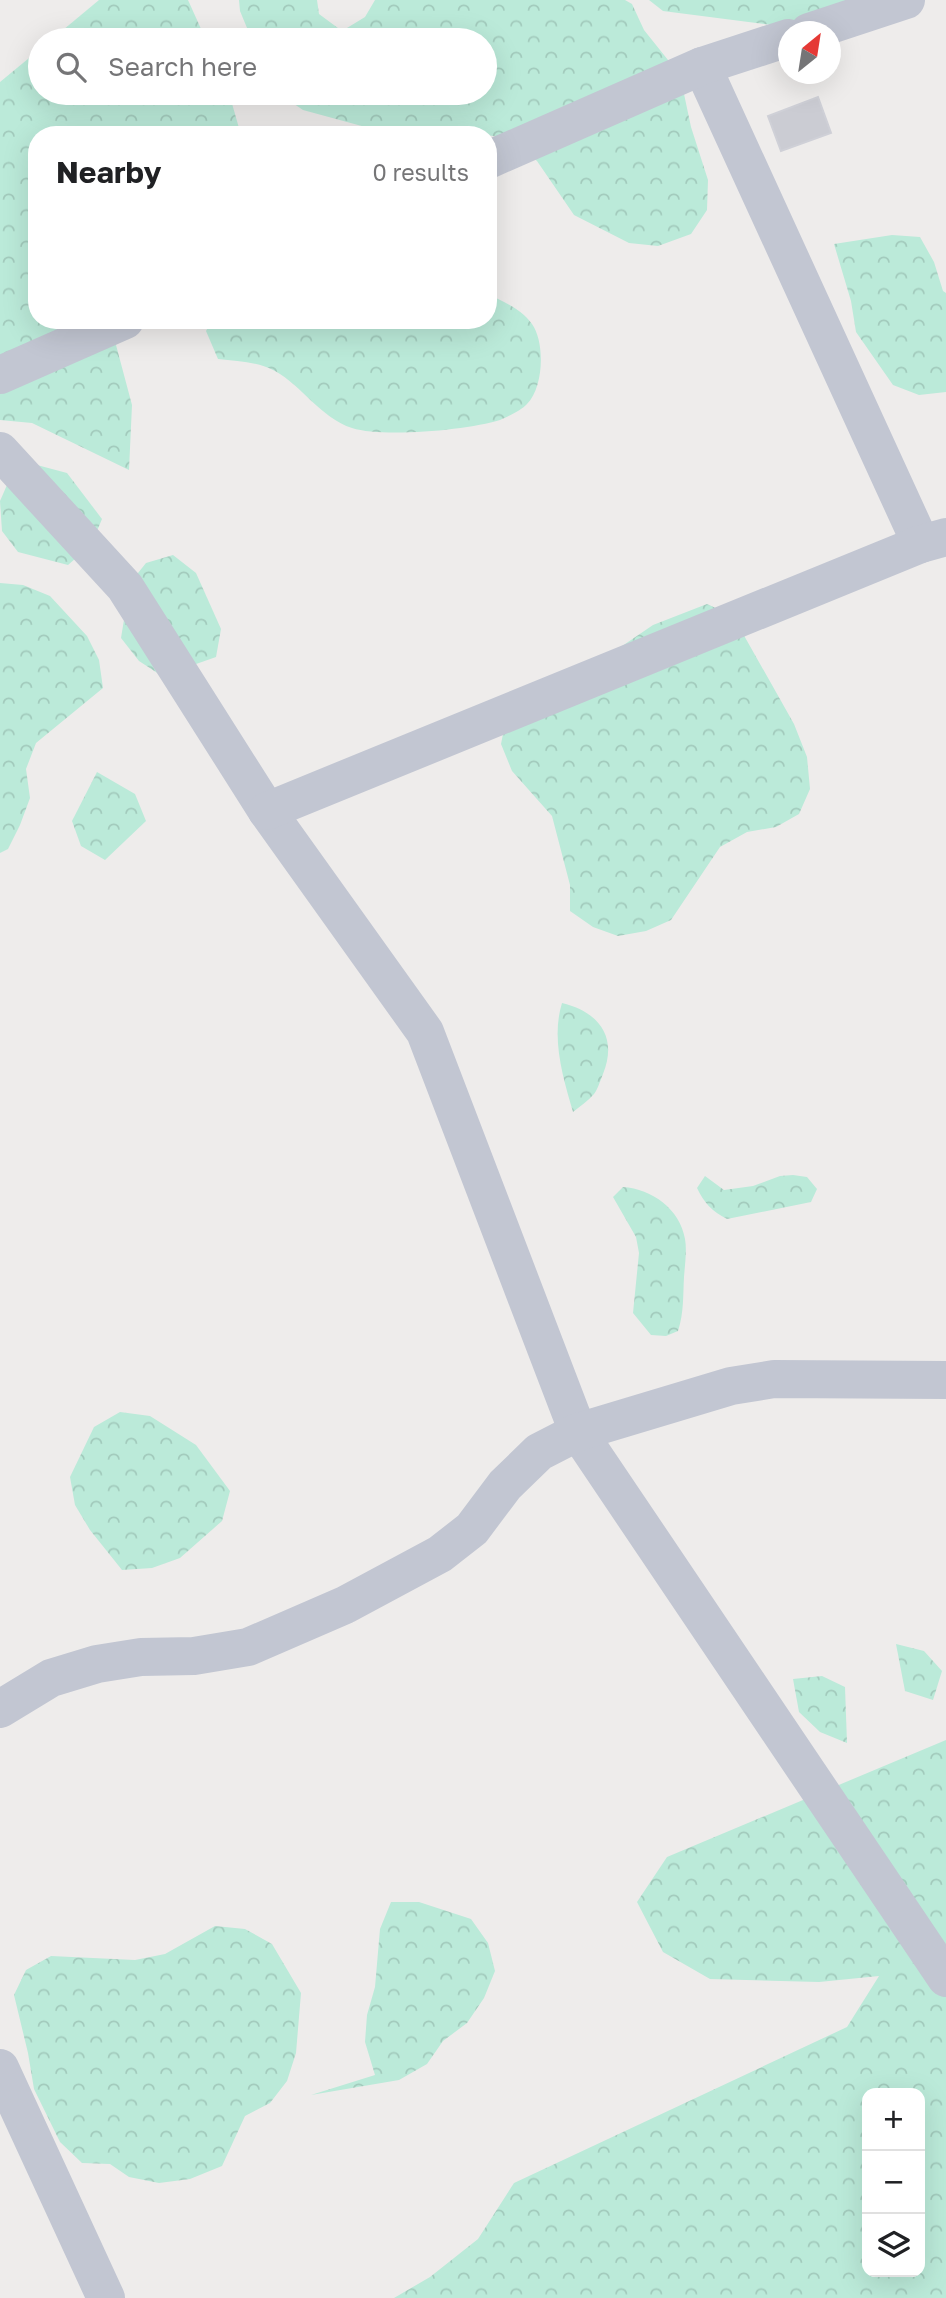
<!DOCTYPE html>
<html lang="en">
<head>
<meta charset="utf-8">
<style>
	:root { --surface:#fff; --page:#f2f2f2; --text:#202124; --muted:#757577; --line:#e0e0e0 }
	body { margin:0; font-family:"Golos Text",sans-serif; background:var(--page); color:var(--text) }
	.controls { position:absolute; right:21px; bottom:21px; display:grid; overflow:hidden; border-radius:14px; box-shadow:0 7px 28px #0002 }
	.controls button { width:63px; height:63px; display:grid; place-items:center; padding:0; border:0; border-bottom:2px solid var(--line); background:var(--surface); color:var(--text); font:35px sans-serif }
	.compass { position:absolute; left:778px; top:21px; width:63px; height:63px; border-radius:50%; background:var(--surface); box-shadow:0 7px 28px #0002; rotate:30deg }
	.list { margin:0; padding:0; list-style:none }
	h2 { display:flex; justify-content:space-between; align-items:center; height:91px; margin:0; padding:0 28px; font-size:30px }
	h2 small { font-size:23px; font-weight:400; color:var(--muted) }
	.icon { flex:none; width:38px; height:38px; fill:none; stroke:currentColor; stroke-width:2; stroke-linecap:round; stroke-linejoin:round }
	.map { position:relative; flex:none; width:946px; height:2298px; overflow:hidden }
	.search { position:absolute; background:var(--surface); box-shadow:0 7px 28px #0002; left:28px; top:28px; width:469px; height:77px; display:flex; align-items:center; gap:18px; box-sizing:border-box; padding:0 24px; border-radius:38px; color:var(--muted); font-size:26px }
	.panel { position:absolute; background:var(--surface); box-shadow:0 7px 28px #0002; left:28px; top:126px; width:469px; height:203px; border-radius:28px }
	.map>svg:first-child { display:block }
	.forest { fill:url(#forest-crowns); fill-rule:evenodd }
	.building { fill:#cbccd3; stroke:#cfd0d7; stroke-width:2 }
	.lines { fill:none; stroke-linecap:round; stroke-linejoin:round }
	.minor { stroke:#c2c6d2; stroke-width:38 }
</style>
</head>
<body>
<div class="map">
<svg width="946" height="2298" viewBox="0 0 946 2298">
	<defs>
		<pattern id="forest-crowns" width="20" height="18" patternUnits="userSpaceOnUse" patternTransform="scale(1.75)"><rect width="20" height="18" fill="#bbead9"/><path d="M2 6a3 3 0 1 1 6 0M12 15a3 3 0 1 1 6 0" fill="none" stroke="#a2cabc"/></pattern>
	</defs>
	<rect width="100%" height="100%" fill="#eeeceb"/>
	<!-- forest -->
	<g class="forest">
		<polygon points="99,0 188,0 206,40 51,40"/>
		<polygon points="239,0 317,0 319,14 342,31 365,17 375,0 625,0 632,4 644,30 680,75 691,127 708,180 707,210 691,234 658,246 629,243 574,215 537,161 513,140 478,133 391,134 303,110 278,93 485,93 485,40 252,40 240,11"/>
		<polygon points="649,0 850,0 779,26 663,11"/>
		<polygon points="40,49 40,93 229,93 241,135 37,135 37,320 125,320 116,345 132,405 129,470 32,423 0,420 0,82"/>
		<polygon points="892,235 920,237 934,262 943,291 946,293 946,392 919,395 893,385 856,332 851,301 834,244"/>
		<path d="M488,294C504,302 521,309 532,324C545,342 544,387 527,404C522,410 507,417 500,420C468,430 383,438 352,428C321,418 302,386 275,371C258,362 238,361 218,359L206,331L212,320H488Z"/>
		<polygon points="37,465 67,473 102,519 91,545 68,565 18,552 2,531 0,501 10,478"/>
		<polygon points="173,555 196,573 221,629 216,657 162,676 139,661 121,638 130,583 146,563"/>
		<polygon points="0,583 23,585 50,596 87,636 99,660 103,688 36,743 26,769 30,798 20,825 8,849 0,853"/>
		<polygon points="707,604 733,616 794,724 807,757 810,789 799,814 776,827 747,832 720,847 671,920 646,931 618,936 593,927 570,911 570,885 552,816 512,771 501,744 507,714 606,657 653,625"/>
		<polygon points="97,772 135,794 146,821 105,860 81,846 72,821"/>
		<path d="M562,1003C599,1012 618,1037 603,1074C600,1081 598,1089 594,1094C588,1101 580,1106 573,1112C563,1078 551,1038 562,1003Z"/>
		<path d="M793,1175L807,1177L817,1189L811,1202L727,1219C712,1211 704,1203 697,1188L705,1176L724,1190L753,1186L780,1176Z"/>
		<path d="M623,1187C652,1189 680,1209 685,1239C687,1250 685,1264 684,1277C683,1295 684,1313 678,1331L666,1336L651,1335L633,1313L639,1253L636,1237L613,1197Z"/>
		<polygon points="120,1412 150,1416 196,1445 230,1491 222,1521 180,1558 152,1568 122,1570 90,1530 75,1505 70,1477 94,1427"/>
		<polygon points="896,1644 924,1651 942,1671 933,1700 905,1691"/>
		<polygon points="822,1676 845,1687 847,1743 820,1732 799,1712 793,1679"/>
		<path d="M946,1740V2298H394L430,2277L478,2239L514,2183L847,2027L879,1976L819,1982L710,1979L663,1952L637,1902L667,1857ZM867,2093H920V2272H867Z"/>
		<polygon points="391,1902 419,1902 471,1919 488,1943 495,1971 484,1998 467,2023 443,2041 427,2064 399,2080 311,2095 375,2075 365,2042 367,2015 375,1987 380,1929"/>
		<polygon points="215,1926 245,1929 272,1944 301,1993 296,2053 287,2081 270,2103 245,2116 222,2166 190,2179 159,2183 129,2177 110,2164 82,2163 60,2142 34,2089 28,2053 14,1995 26,1970 51,1956 135,1960 165,1954"/>
	</g>
	<!-- building -->
	<polygon class="building" points="818,97 831,133 781,151 768,116"/>
	<g class="lines">
		<!-- minor -->
		<g class="minor">
			<polyline points="809,32 906,0"/>
			<polyline points="702,66 921,544"/>
			<polyline points="488,160 702,66 788,38"/>
			<polyline points="0,375 125,320"/>
			<polyline points="0,451 125,587 267,811 425,1032 578,1432 946,1978"/>
			<polyline points="267,811 921,544 946,537"/>
			<polyline points="0,1709 51,1678 97,1664 141,1657 194,1656 248,1647 345,1605 440,1554 472,1529 505,1485 539,1452 578,1432 731,1386 774,1379 946,1380"/>
			<polyline points="0,2068 106,2298"/>
		</g>
	</g>
</svg>
<div class="controls">
<button>+</button>
<button>−</button>
<button><svg class="icon" aria-label="layers" viewBox="0 0 24 24"><path d="M12 4l9 5-9 5-9-5zM3 14l9 5 9-5"/></svg></button>
</div>
<svg class="compass" viewBox="-18 -18 36 36"><path d="M0-13l5 13h-10z" fill="#e53935"/><path d="M0 13l5-13h-10z" fill="#757577"/></svg>
<div class="search"><svg class="icon" aria-label="search" viewBox="0 0 24 24"><circle cx="10" cy="10" r="6"/><path d="M15 15l6 6"/></svg>Search here</div>
<section class="panel">
<h2>Nearby<small>0 results</small></h2>
<ul class="list">
</ul>
</section>
</div>
</body>
</html>
